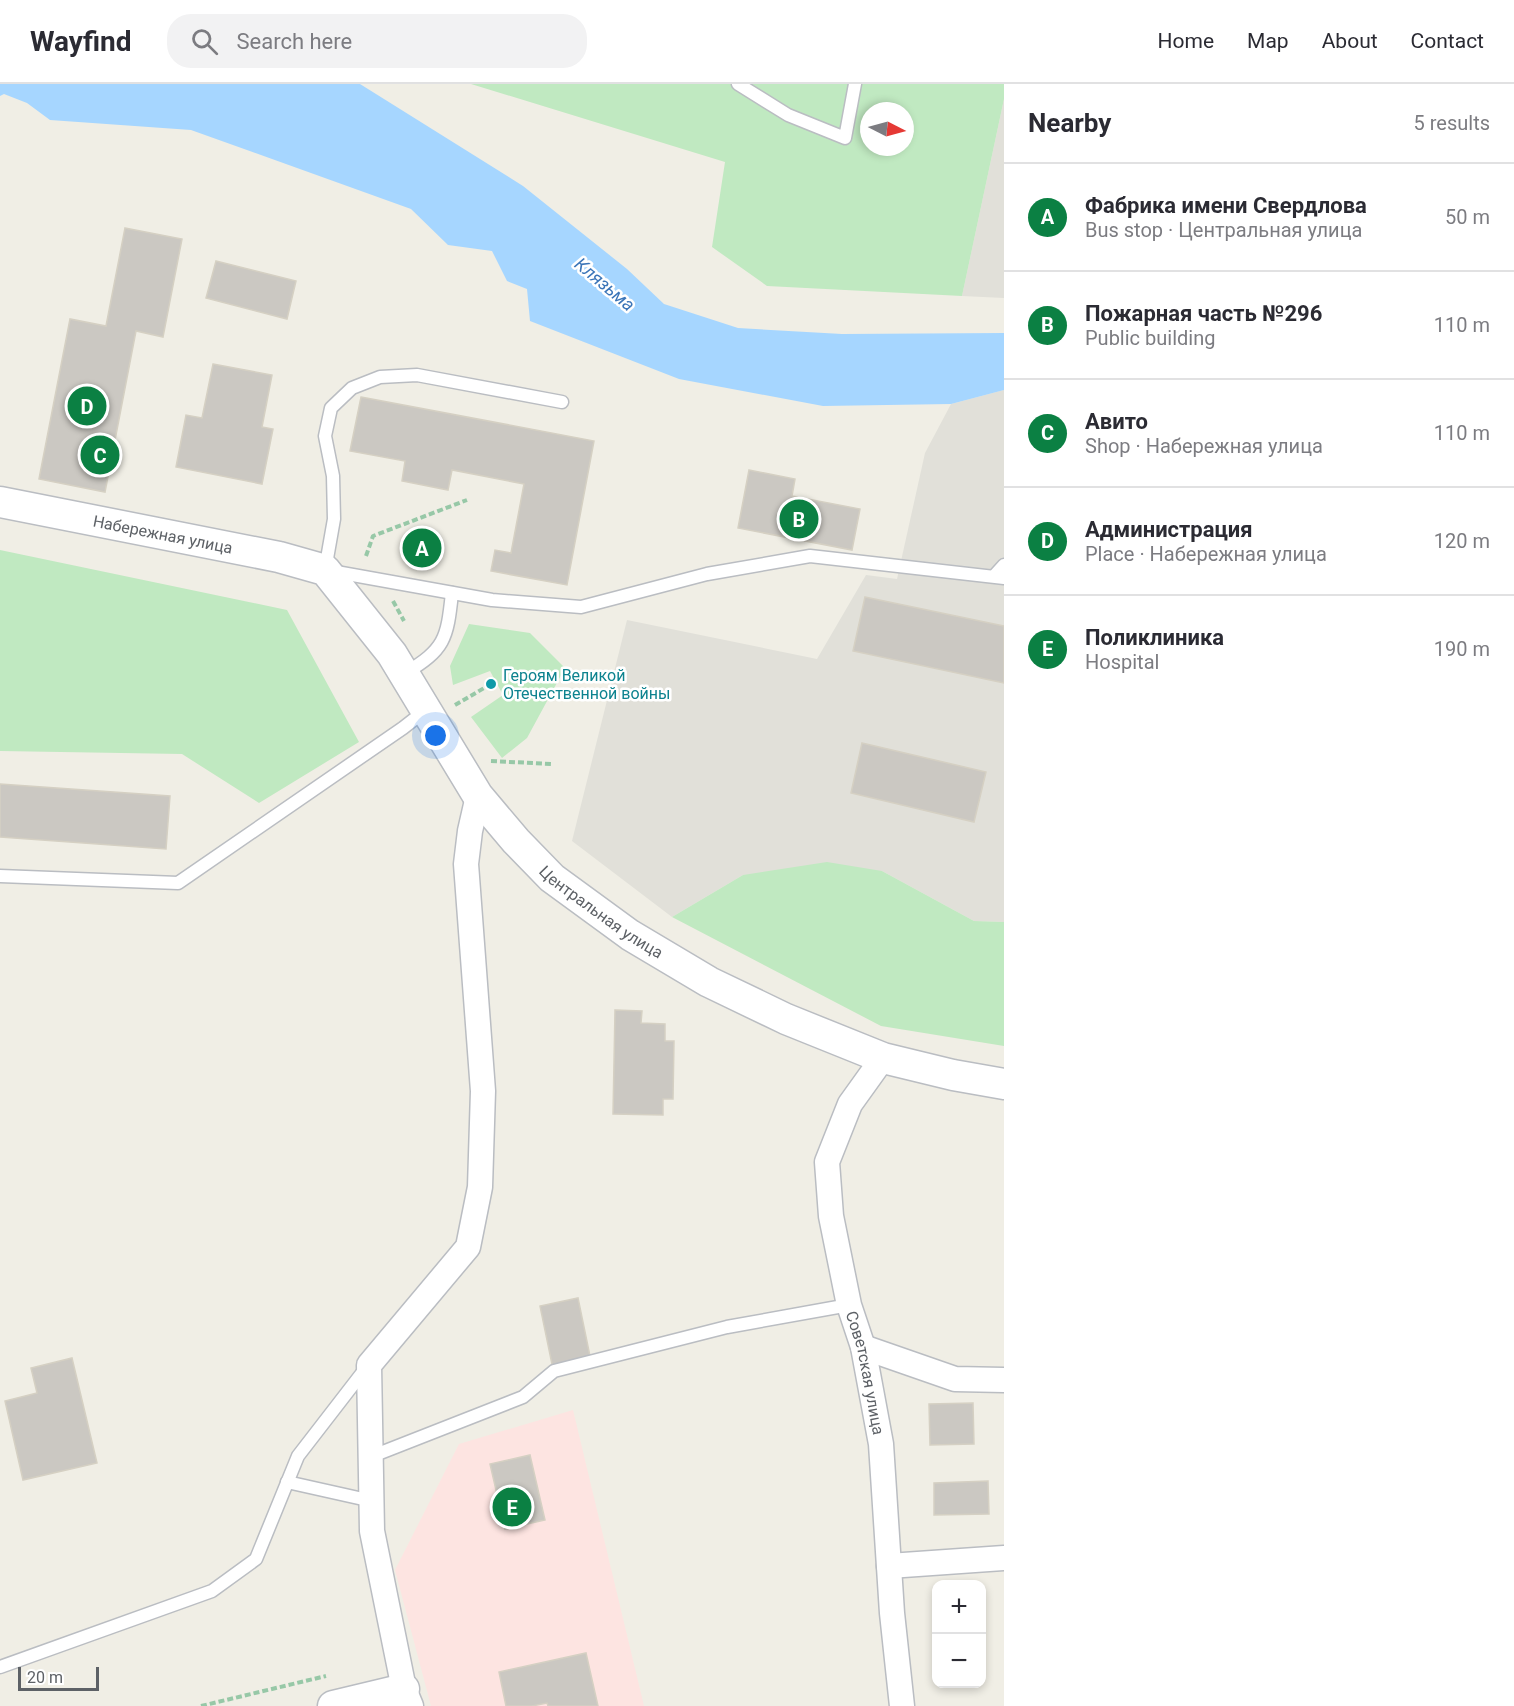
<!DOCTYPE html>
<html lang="en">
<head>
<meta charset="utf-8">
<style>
	:root { --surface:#fff; --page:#f2f2f3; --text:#2b2b33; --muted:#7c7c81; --line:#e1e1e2; --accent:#0b8043 }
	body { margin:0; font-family:Roboto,sans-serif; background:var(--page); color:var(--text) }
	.controls { position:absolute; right:18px; bottom:18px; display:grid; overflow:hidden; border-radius:12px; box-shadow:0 3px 9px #0003 }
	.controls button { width:54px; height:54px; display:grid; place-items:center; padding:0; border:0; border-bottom:2px solid var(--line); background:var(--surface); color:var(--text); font:30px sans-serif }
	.compass { position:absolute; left:860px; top:18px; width:54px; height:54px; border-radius:50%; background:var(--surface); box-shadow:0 3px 9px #0003; rotate:96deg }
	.scale { position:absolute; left:18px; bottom:15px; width:81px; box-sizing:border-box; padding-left:6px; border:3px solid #5d6166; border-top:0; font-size:16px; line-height:21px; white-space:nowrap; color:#5d6166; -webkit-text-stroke:4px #fff; paint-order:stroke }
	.you { position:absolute; left:436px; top:652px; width:21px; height:21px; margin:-15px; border:4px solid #fff; border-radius:50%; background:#1a73e8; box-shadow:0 0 0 9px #1a73e833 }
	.badge { display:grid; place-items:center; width:39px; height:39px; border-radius:50%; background:var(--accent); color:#fff; font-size:20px; font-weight:700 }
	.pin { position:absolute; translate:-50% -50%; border:3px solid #fff; box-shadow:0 2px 6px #0006 }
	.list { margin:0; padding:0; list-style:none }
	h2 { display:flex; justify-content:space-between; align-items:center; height:78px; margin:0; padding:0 24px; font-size:26px }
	h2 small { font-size:20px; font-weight:400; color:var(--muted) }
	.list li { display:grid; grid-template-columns:39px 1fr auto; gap:18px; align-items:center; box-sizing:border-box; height:108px; padding:0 24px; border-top:2px solid var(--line) }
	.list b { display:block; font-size:22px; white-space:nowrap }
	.list p { margin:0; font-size:20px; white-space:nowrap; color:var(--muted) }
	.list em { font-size:20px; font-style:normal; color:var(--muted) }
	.icon { flex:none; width:33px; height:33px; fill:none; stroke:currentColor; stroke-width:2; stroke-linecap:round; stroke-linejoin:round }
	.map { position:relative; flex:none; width:1004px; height:1622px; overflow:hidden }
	header { display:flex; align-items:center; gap:36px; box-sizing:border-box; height:84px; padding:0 30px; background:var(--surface); border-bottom:2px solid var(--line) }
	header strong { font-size:28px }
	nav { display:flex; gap:33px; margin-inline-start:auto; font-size:21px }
	.search { width:420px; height:54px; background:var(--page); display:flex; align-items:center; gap:15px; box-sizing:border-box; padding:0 21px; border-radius:24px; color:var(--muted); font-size:22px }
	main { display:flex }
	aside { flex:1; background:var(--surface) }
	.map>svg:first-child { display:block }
	.industrial { fill:#e1e0d9 }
	.medical { fill:#fde4e1 }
	.green { fill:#c0e9c1; fill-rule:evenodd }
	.water { fill:#a6d6ff }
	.building { fill:#cbc8c2; stroke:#d5d0c3; stroke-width:1.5 }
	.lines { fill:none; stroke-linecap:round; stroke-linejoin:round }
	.service-casing { stroke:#babdc2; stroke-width:15 }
	.minor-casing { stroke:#babdc2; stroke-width:27 }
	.tertiary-casing { stroke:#babdc2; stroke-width:33 }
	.path { stroke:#97c8a7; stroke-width:4; stroke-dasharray:6 3; stroke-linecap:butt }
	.service { stroke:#fff; stroke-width:12 }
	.minor { stroke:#fff; stroke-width:24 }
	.tertiary { stroke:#fff; stroke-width:30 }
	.culture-dot { fill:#0f9aa8; stroke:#fff; stroke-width:2 }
	.labels { text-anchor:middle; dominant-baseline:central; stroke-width:5; stroke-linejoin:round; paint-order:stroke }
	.street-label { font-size:16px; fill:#5d6166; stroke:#fff }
	.culture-label { font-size:16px; fill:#0d838f; stroke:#fff; text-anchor:start }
	.water-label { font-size:18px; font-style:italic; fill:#3b75b8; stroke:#fff }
</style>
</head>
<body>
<header>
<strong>Wayfind</strong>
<div class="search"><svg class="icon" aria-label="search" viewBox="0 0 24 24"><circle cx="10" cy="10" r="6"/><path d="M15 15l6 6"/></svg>Search here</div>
<nav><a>Home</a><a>Map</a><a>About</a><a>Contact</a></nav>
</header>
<main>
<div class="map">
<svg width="1004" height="1622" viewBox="0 0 1004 1622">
	<rect width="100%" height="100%" fill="#f0eee5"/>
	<!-- industrial -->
	<g class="industrial">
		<polygon points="1004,15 1004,214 962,212"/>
		<polygon points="1004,306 1004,838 974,837 882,787 743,791 672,833 572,757 627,536 817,575 866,491 897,495 925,369 951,320"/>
	</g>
	<!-- medical -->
	<polygon class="medical" points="573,1326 644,1622 431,1622 395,1486 459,1360"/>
	<!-- green -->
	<g class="green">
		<path d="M471,0H1004V15L962,212L767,202L712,163L725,78ZM869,27H905V63H869Z"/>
		<polygon points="0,466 287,526 359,658 259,719 182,670 0,667"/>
		<polygon points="469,540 530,549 565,584 527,654 502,674 471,633 503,611 490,587 453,601 450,582"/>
		<polygon points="827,778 882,787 974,837 1004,838 1004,962 881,942 672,833 743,791"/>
	</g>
	<!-- water -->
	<polygon class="water" points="0,0 360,0 523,102 627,185 664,220 738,244 842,250 1004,249 1004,306 951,320 823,322 679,295 530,237 527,205 507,197 492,167 448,161 411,125 191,46 50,36 27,19 4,10 0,12"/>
	<!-- building -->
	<g class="building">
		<polygon points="125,144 182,155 163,253 136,247 105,408 39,395 70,235 106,242"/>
		<polygon points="216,177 296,197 287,235 206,214"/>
		<polygon points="213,280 272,291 262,343 273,345 262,400 176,383 186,331 202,334"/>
		<polygon points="361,313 594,357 567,501 491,487 495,466 511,469 524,400 452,386 448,406 402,397 405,377 350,367"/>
		<polygon points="749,386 795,395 792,412 860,425 852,466 738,444"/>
		<polygon points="865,513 1004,542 1004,599 853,567"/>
		<polygon points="862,659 986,688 974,738 851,709"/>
		<polygon points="0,700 170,712 166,765 0,753"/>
		<polygon points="615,926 642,927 641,939 665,940 665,957 674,957 673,1015 663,1015 663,1031 613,1030"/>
		<polygon points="578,1214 591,1277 553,1285 540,1222"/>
		<polygon points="72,1274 97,1379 23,1396 5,1317 37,1309 31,1284"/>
		<polygon points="973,1319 974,1360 930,1361 929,1320"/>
		<polygon points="530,1371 545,1436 505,1445 490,1380"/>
		<polygon points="988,1397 989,1430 934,1431 934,1399"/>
		<polygon points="586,1569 598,1622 548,1622 547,1619 532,1622 506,1622 499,1588"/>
	</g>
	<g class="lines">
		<!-- service casing -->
		<g class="service-casing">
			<g id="service">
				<polyline points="738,0 788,31 845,54 855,0"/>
				<polyline points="562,318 417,291 380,293 352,304 331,324 325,352 333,392 334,435 325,486 492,516 581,523 707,490 810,472 1004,494"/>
				<polyline points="994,492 1004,481"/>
				<path d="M404,590C445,565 447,556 452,509"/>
				<polyline points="0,792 178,799 403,644 426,626"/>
				<polyline points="370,1373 523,1313 554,1287 727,1243 849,1221"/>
				<polyline points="287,1398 372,1417"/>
				<polyline points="0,1583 212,1507 256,1475 298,1372 366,1284"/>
			</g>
		</g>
		<!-- minor casing -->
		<g class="minor-casing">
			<g id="minor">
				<path id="s1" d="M883,974L850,1020L827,1078L831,1132L849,1221L863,1263L881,1360L892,1529L902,1622"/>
				<polyline points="863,1263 955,1295 1004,1296"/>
				<polyline points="889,1482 1004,1474"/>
				<polyline points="411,1622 404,1605 372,1447 369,1281 468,1163 480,1103 483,1007 466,780 470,747 478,712"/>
			</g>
		</g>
		<!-- tertiary casing -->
		<g class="tertiary-casing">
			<g id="tertiary">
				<path id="s2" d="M0,418L279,473L325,486L392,570L478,712L516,757L552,794L630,851L709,898L786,935L883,974L953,991L1004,1000"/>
				<polyline points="333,1622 404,1605"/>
			</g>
		</g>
		<!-- path -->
		<g class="path">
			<polyline points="366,472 373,452 467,416"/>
			<polyline points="393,517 404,537"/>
			<polyline points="455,621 491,600"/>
			<polyline points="491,677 552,680"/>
			<polyline points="201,1622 326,1592"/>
		</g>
		<!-- service -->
		<use href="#service" class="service"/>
		<!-- minor -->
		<use href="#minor" class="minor"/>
		<!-- tertiary -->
		<use href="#tertiary" class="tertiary"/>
	</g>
	<!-- markers -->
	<circle class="culture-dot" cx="491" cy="600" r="6"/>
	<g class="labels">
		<!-- street labels -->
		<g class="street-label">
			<text stroke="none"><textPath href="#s2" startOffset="166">Набережная улица</textPath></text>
			<text stroke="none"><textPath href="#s2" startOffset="776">Центральная улица</textPath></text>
			<text stroke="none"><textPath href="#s1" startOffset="334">Советская улица</textPath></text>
		</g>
		<!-- culture labels -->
		<g class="culture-label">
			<text x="503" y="591">Героям Великой<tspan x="503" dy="18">Отечественной войны</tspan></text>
		</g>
		<!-- water labels -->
		<g class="water-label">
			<text transform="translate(605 200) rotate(40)">Клязьма</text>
		</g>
	</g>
</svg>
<div class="controls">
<button>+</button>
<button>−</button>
</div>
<svg class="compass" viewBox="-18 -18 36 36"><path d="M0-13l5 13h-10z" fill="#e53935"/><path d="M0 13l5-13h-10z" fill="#7c7c81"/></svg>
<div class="scale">20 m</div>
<div class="you"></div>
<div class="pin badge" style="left:422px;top:464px">A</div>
<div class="pin badge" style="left:799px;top:435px">B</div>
<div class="pin badge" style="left:100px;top:371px">C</div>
<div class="pin badge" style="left:87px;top:322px">D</div>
<div class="pin badge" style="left:512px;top:1423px">E</div>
</div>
<aside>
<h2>Nearby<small>5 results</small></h2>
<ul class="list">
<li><span class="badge">A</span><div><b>Фабрика имени Свердлова</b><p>Bus stop · Центральная улица</p></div><em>50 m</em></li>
<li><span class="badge">B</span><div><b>Пожарная часть №296</b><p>Public building</p></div><em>110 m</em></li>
<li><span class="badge">C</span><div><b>Авито</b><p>Shop · Набережная улица</p></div><em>110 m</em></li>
<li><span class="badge">D</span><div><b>Администрация</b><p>Place · Набережная улица</p></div><em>120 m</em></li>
<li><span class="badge">E</span><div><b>Поликлиника</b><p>Hospital</p></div><em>190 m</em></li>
</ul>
</aside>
</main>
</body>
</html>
